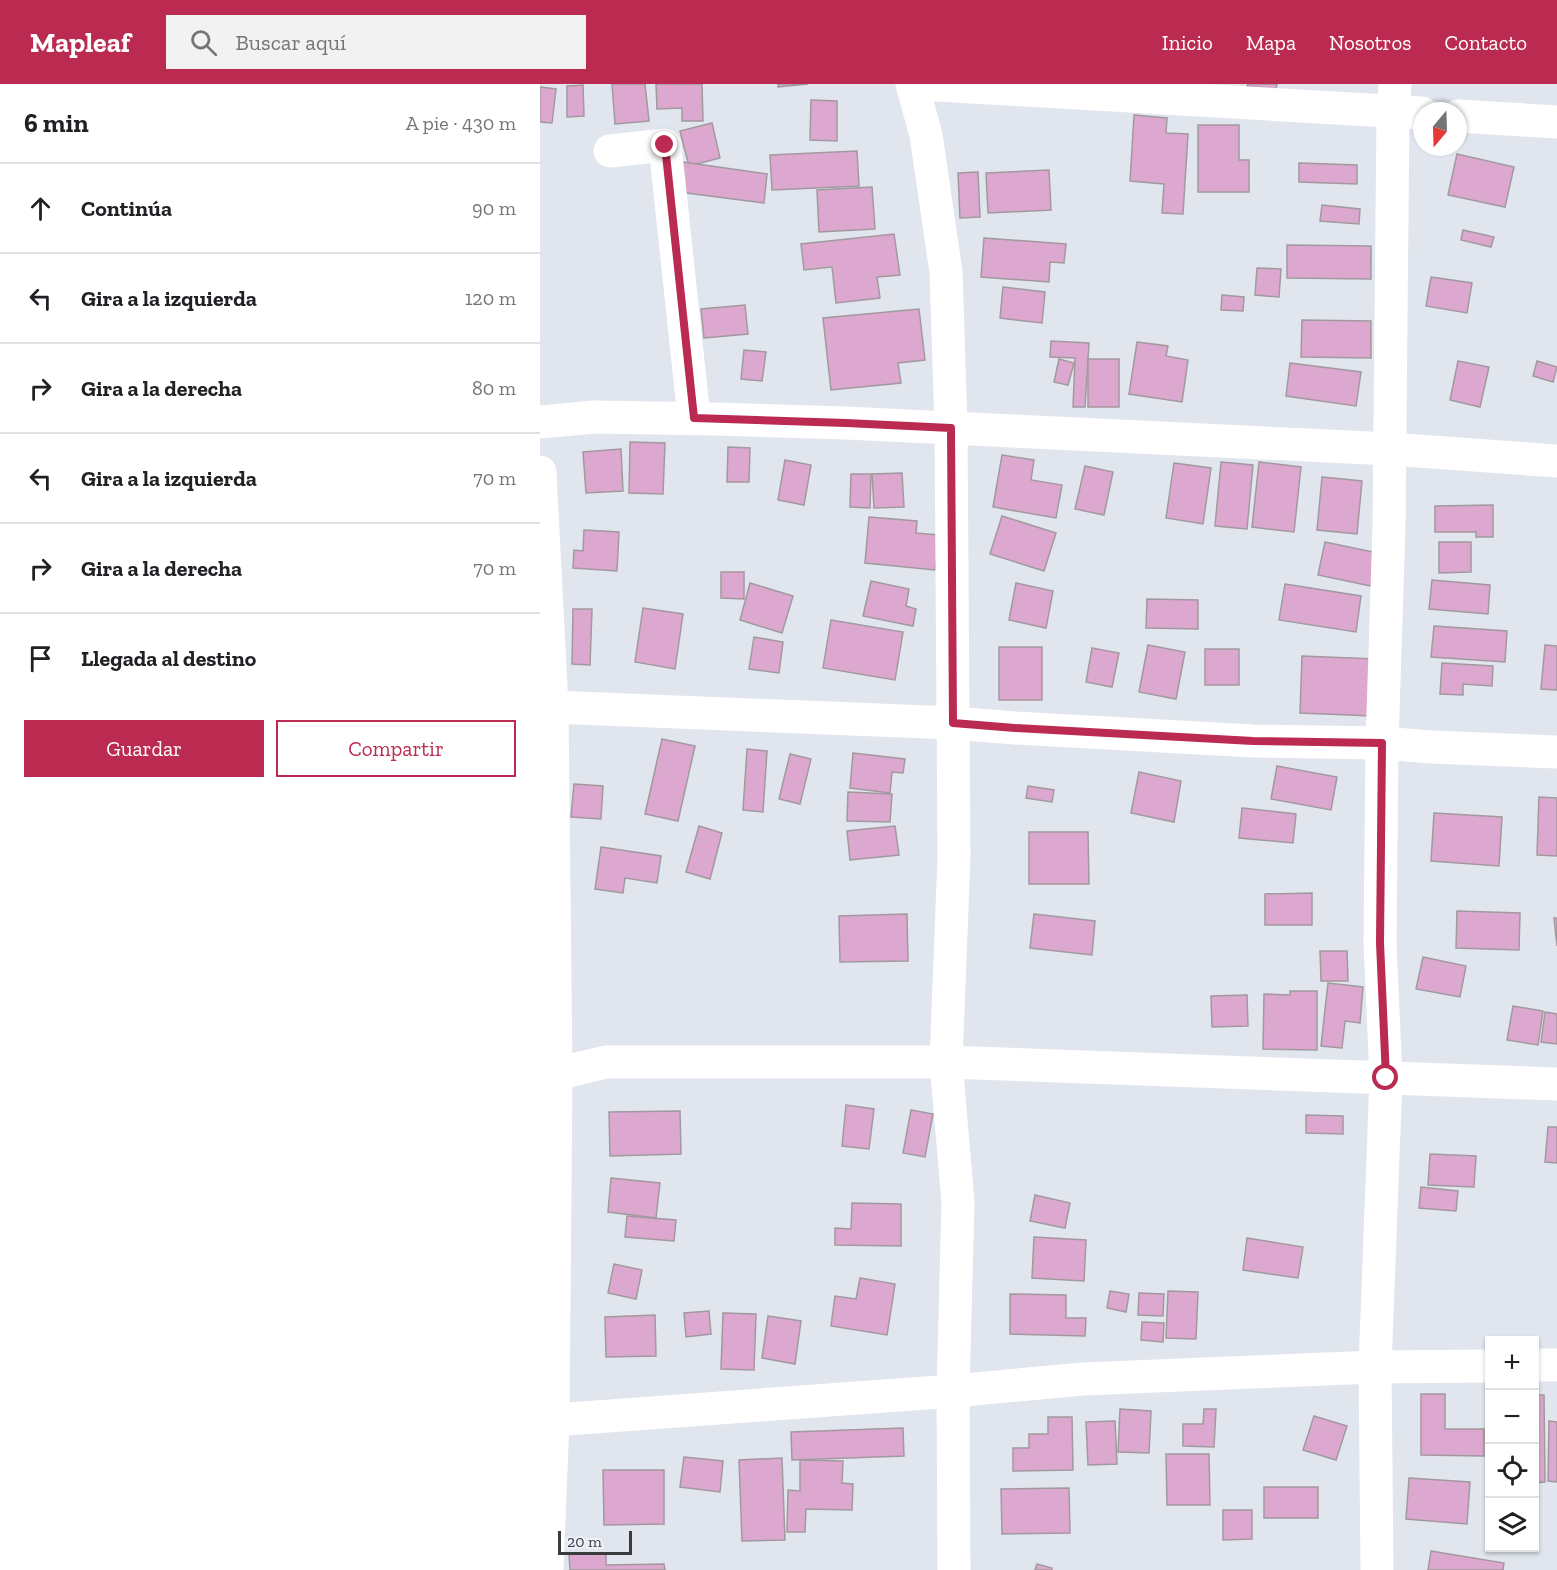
<!DOCTYPE html>
<html lang="es">
<head>
<meta charset="utf-8">
<style>
	:root { --surface:#fff; --page:#f2f2f2; --text:#202124; --muted:#757577; --line:#e0e0e0; --accent:#bb2a50 }
	body { margin:0; font-family:"Zilla Slab",serif; background:var(--page); color:var(--text) }
	.controls { position:absolute; right:18px; bottom:18px; display:grid; overflow:hidden; border-radius:0px; box-shadow:0 2px 4px #0004 }
	.controls button { width:54px; height:54px; display:grid; place-items:center; padding:0; border:0; border-bottom:2px solid var(--line); background:var(--surface); color:var(--text); font:30px sans-serif }
	.compass { position:absolute; left:873px; top:18px; width:54px; height:54px; border-radius:50%; background:var(--surface); box-shadow:0 2px 4px #0004; rotate:199deg }
	.scale { position:absolute; left:18px; bottom:15px; width:74px; box-sizing:border-box; padding-left:6px; border:3px solid #393b3f; border-top:0; font-size:16px; line-height:21px; white-space:nowrap; color:#393b3f; -webkit-text-stroke:4px #edf2fb; paint-order:stroke }
	.stop { position:absolute; width:18px; height:18px; margin:-14px; border:4px solid #bb2a50; border-radius:50%; background:#fff }
	.stop.end { background:#bb2a50; border-color:#fff; box-shadow:0 2px 6px #0008 }
	.list { margin:0; padding:0; list-style:none }
	h2 { display:flex; justify-content:space-between; align-items:center; height:78px; margin:0; padding:0 24px; font-size:26px }
	h2 small { font-size:20px; font-weight:400; color:var(--muted) }
	.list li { display:grid; grid-template-columns:39px 1fr auto; gap:18px; align-items:center; box-sizing:border-box; height:90px; padding:0 24px; border-top:2px solid var(--line) }
	.list b { display:block; font-size:22px; white-space:nowrap }
	.list em { font-size:20px; font-style:normal; color:var(--muted) }
	.actions { display:flex; gap:12px; padding:18px 24px }
	.actions a { flex:1; padding:14px 0; border:2px solid var(--accent); border-radius:0px; text-align:center; font-size:21px; color:var(--accent) }
	.actions .main { background:var(--accent); color:#fff }
	.icon { flex:none; width:33px; height:33px; fill:none; stroke:currentColor; stroke-width:2; stroke-linecap:round; stroke-linejoin:round }
	.map { position:relative; flex:none; width:1017px; height:1486px; overflow:hidden }
	header { display:flex; align-items:center; gap:36px; box-sizing:border-box; height:84px; padding:0 30px; background:var(--accent); color:#fff }
	header strong { font-size:28px }
	nav { display:flex; gap:33px; margin-inline-start:auto; font-size:21px }
	.search { width:420px; height:54px; background:var(--page); display:flex; align-items:center; gap:15px; box-sizing:border-box; padding:0 21px; border-radius:0px; color:var(--muted); font-size:22px }
	main { display:flex }
	aside { flex:1; background:var(--surface) }
	.map>svg:first-child { display:block }
	.building { fill:#dca8cf; stroke:#a2999f; stroke-width:1.5 }
	.lines { fill:none; stroke-linecap:round; stroke-linejoin:round }
	.minor { stroke:#fff; stroke-width:33 }
	.route { stroke:#bb2a50; stroke-width:8 }
</style>
</head>
<body>
<header>
<strong>Mapleaf</strong>
<div class="search"><svg class="icon" aria-label="search" viewBox="0 0 24 24"><circle cx="10" cy="10" r="6"/><path d="M15 15l6 6"/></svg>Buscar aquí</div>
<nav><a>Inicio</a><a>Mapa</a><a>Nosotros</a><a>Contacto</a></nav>
</header>
<main>
<aside>
<h2>6 min<small>A pie · 430 m</small></h2>
<ul class="list">
<li><svg class="icon" aria-label="ahead" viewBox="0 0 24 24"><path d="M12 20V5M6 11l6-6 6 6"/></svg><div><b>Continúa</b></div><em>90 m</em></li>
<li><svg class="icon" aria-label="left" viewBox="0 0 24 24"><path d="M17 20v-9H6M10 6l-5 5 5 5"/></svg><div><b>Gira a la izquierda</b></div><em>120 m</em></li>
<li><svg class="icon" aria-label="right" viewBox="0 0 24 24"><path d="M7 20v-9h11M14 6l5 5-5 5"/></svg><div><b>Gira a la derecha</b></div><em>80 m</em></li>
<li><svg class="icon" aria-label="left" viewBox="0 0 24 24"><path d="M17 20v-9H6M10 6l-5 5 5 5"/></svg><div><b>Gira a la izquierda</b></div><em>70 m</em></li>
<li><svg class="icon" aria-label="right" viewBox="0 0 24 24"><path d="M7 20v-9h11M14 6l5 5-5 5"/></svg><div><b>Gira a la derecha</b></div><em>70 m</em></li>
<li><svg class="icon" aria-label="arrive" viewBox="0 0 24 24"><path d="M6 21V4h12l-3 4 3 4H6"/></svg><div><b>Llegada al destino</b></div></li>
</ul>
<div class="actions"><a class="main">Guardar</a><a>Compartir</a></div>
</aside>
<div class="map">
<svg width="1017" height="1486" viewBox="0 0 1017 1486">
	<rect width="100%" height="100%" fill="#e0e5ee"/>
	<!-- building -->
	<g class="building">
		<polygon points="72,0 105,0 109,37 75,40"/>
		<polygon points="116,0 162,0 163,37 142,37 142,24 117,25"/>
		<polygon points="238,0 268,0 238,3"/>
		<polygon points="708,0 737,0 736,5 707,2"/>
		<polygon points="43,1 44,32 27,33 27,2"/>
		<polygon points="0,3 16,5 12,39 0,38"/>
		<polygon points="271,16 297,17 297,57 270,56"/>
		<polygon points="594,31 627,34 626,49 648,50 643,130 622,129 624,100 590,97"/>
		<polygon points="172,39 180,74 149,82 140,47"/>
		<polygon points="658,41 699,41 699,76 709,76 709,108 658,108"/>
		<polygon points="317,67 319,102 232,106 230,71"/>
		<polygon points="917,70 974,83 965,123 908,111"/>
		<polygon points="143,78 227,90 224,119 139,108"/>
		<polygon points="759,79 817,81 817,100 759,98"/>
		<polygon points="509,86 511,126 448,129 446,89"/>
		<polygon points="438,88 440,133 420,134 418,89"/>
		<polygon points="332,103 335,145 279,148 277,106"/>
		<polygon points="782,121 820,125 819,140 780,137"/>
		<polygon points="923,146 954,153 951,163 921,156"/>
		<polygon points="354,150 360,191 337,193 340,214 296,219 292,183 264,186 261,160"/>
		<polygon points="444,154 526,160 524,179 510,178 509,198 441,193"/>
		<polygon points="747,161 831,162 831,195 747,194"/>
		<polygon points="717,184 741,185 739,213 715,211"/>
		<polygon points="891,193 932,199 927,229 886,222"/>
		<polygon points="463,203 505,208 502,239 460,234"/>
		<polygon points="682,211 704,213 703,227 681,226"/>
		<polygon points="205,221 208,250 164,254 161,225"/>
		<polygon points="379,225 385,276 358,279 361,299 291,306 283,234"/>
		<polygon points="762,236 831,237 831,274 761,273"/>
		<polygon points="511,257 549,259 545,323 533,323 535,274 510,273"/>
		<polygon points="597,258 628,262 626,272 648,276 642,318 589,310"/>
		<polygon points="204,266 226,268 222,297 201,295"/>
		<polygon points="519,275 534,279 528,301 514,298"/>
		<rect x="548" y="275" width="31" height="48"/>
		<polygon points="918,277 949,283 940,323 910,316"/>
		<polygon points="997,277 1017,283 1013,298 993,292"/>
		<polygon points="750,279 821,288 816,322 746,312"/>
		<polygon points="90,358 125,359 123,410 89,409"/>
		<polygon points="188,363 210,364 209,398 187,398"/>
		<polygon points="81,365 83,407 46,409 43,368"/>
		<polygon points="462,371 494,376 491,396 522,401 516,434 453,423"/>
		<polygon points="245,376 271,381 264,421 238,416"/>
		<polygon points="681,378 713,381 707,445 675,442"/>
		<polygon points="719,378 761,383 754,448 712,443"/>
		<polygon points="634,379 671,384 663,440 626,434"/>
		<polygon points="545,382 573,388 564,431 535,425"/>
		<polygon points="362,389 364,423 334,424 332,390"/>
		<polygon points="311,390 331,390 330,424 310,423"/>
		<polygon points="782,393 822,397 817,450 777,446"/>
		<polygon points="953,421 953,453 936,453 936,448 895,448 895,422"/>
		<polygon points="462,432 516,449 504,487 450,470"/>
		<polygon points="329,433 377,437 376,449 399,451 395,486 325,479"/>
		<polygon points="44,446 79,448 77,487 33,484 34,466 43,467"/>
		<polygon points="785,458 838,469 831,502 778,491"/>
		<polygon points="899,458 931,458 931,488 899,489"/>
		<polygon points="181,488 204,488 204,515 181,514"/>
		<polygon points="892,496 950,501 948,530 889,525"/>
		<polygon points="331,497 369,505 366,522 376,525 373,542 323,532"/>
		<polygon points="210,499 253,512 242,549 200,536"/>
		<polygon points="476,499 513,507 506,544 469,536"/>
		<polygon points="745,500 821,512 816,548 739,536"/>
		<polygon points="607,515 658,516 658,545 606,544"/>
		<polygon points="103,524 143,530 135,585 95,578"/>
		<polygon points="33,525 52,525 50,581 32,580"/>
		<polygon points="291,536 363,548 355,596 283,584"/>
		<polygon points="894,542 967,547 965,578 891,573"/>
		<polygon points="214,553 243,558 239,589 209,585"/>
		<polygon points="608,561 645,568 636,615 599,608"/>
		<polygon points="1005,561 1017,562 1017,606 1001,605"/>
		<rect x="459" y="563" width="43" height="53"/>
		<polygon points="552,564 579,569 572,603 546,598"/>
		<rect x="665" y="565" width="34" height="36"/>
		<polygon points="762,572 835,575 832,632 760,629"/>
		<polygon points="902,579 953,582 952,602 923,600 923,611 900,610"/>
		<polygon points="122,655 155,662 138,737 105,730"/>
		<polygon points="207,665 227,667 223,728 203,726"/>
		<polygon points="313,669 365,675 363,689 352,688 350,709 310,704"/>
		<polygon points="250,670 271,675 260,720 239,715"/>
		<polygon points="737,682 797,693 791,726 731,715"/>
		<polygon points="599,688 641,697 634,738 591,729"/>
		<polygon points="34,700 63,702 61,735 31,733"/>
		<polygon points="488,702 514,706 512,718 486,714"/>
		<polygon points="308,708 352,710 350,738 307,737"/>
		<polygon points="999,713 1017,714 1017,772 997,771"/>
		<polygon points="702,724 756,730 753,759 699,754"/>
		<polygon points="894,729 962,733 959,782 891,777"/>
		<polygon points="159,742 182,749 170,795 146,788"/>
		<polygon points="355,742 359,771 310,776 307,747"/>
		<polygon points="489,748 548,748 549,800 489,800"/>
		<polygon points="61,763 121,772 117,799 85,794 83,809 55,805"/>
		<polygon points="772,809 772,841 725,841 725,810"/>
		<polygon points="917,827 980,829 979,866 916,864"/>
		<polygon points="367,830 368,877 300,878 299,832"/>
		<polygon points="494,830 555,837 552,871 490,864"/>
		<polygon points="1014,834 1017,834 1017,862"/>
		<polygon points="780,867 807,867 808,897 781,897"/>
		<polygon points="883,873 926,882 920,913 876,905"/>
		<polygon points="788,899 823,903 820,939 805,937 802,964 781,962"/>
		<polygon points="750,907 777,907 777,966 723,965 724,910 750,911"/>
		<polygon points="707,911 708,942 672,943 671,912"/>
		<polygon points="973,922 1003,927 998,961 967,956"/>
		<polygon points="1005,928 1017,930 1017,960 1001,958"/>
		<polygon points="306,1021 334,1025 329,1065 302,1062"/>
		<polygon points="371,1026 393,1030 385,1073 363,1069"/>
		<polygon points="140,1027 141,1070 70,1072 69,1028"/>
		<polygon points="766,1031 803,1032 803,1050 766,1049"/>
		<polygon points="1008,1043 1017,1043 1017,1079 1005,1078"/>
		<polygon points="890,1070 936,1072 934,1103 888,1101"/>
		<polygon points="71,1094 120,1099 116,1134 68,1128"/>
		<polygon points="881,1103 918,1107 916,1127 879,1124"/>
		<polygon points="495,1111 530,1119 525,1144 490,1137"/>
		<polygon points="312,1119 361,1120 361,1162 295,1161 295,1144 311,1145"/>
		<polygon points="87,1132 136,1136 134,1157 85,1153"/>
		<polygon points="494,1153 546,1156 544,1197 492,1194"/>
		<polygon points="707,1154 763,1163 758,1194 703,1186"/>
		<polygon points="74,1180 102,1186 96,1215 68,1209"/>
		<polygon points="320,1194 355,1200 347,1251 291,1242 295,1212 316,1215"/>
		<polygon points="570,1207 589,1210 586,1228 567,1224"/>
		<polygon points="628,1207 658,1208 656,1255 626,1254"/>
		<polygon points="599,1209 624,1210 623,1232 598,1231"/>
		<polygon points="470,1210 526,1211 526,1234 546,1234 545,1252 470,1250"/>
		<polygon points="169,1227 171,1250 146,1253 144,1229"/>
		<polygon points="183,1229 216,1230 214,1286 181,1285"/>
		<polygon points="115,1231 116,1272 66,1273 65,1233"/>
		<polygon points="228,1232 261,1237 255,1280 222,1274"/>
		<polygon points="602,1238 624,1239 623,1258 601,1256"/>
		<polygon points="881,1310 905,1310 905,1345 944,1345 944,1372 881,1371"/>
		<polygon points="994,1311 1004,1311 1005,1398 994,1399"/>
		<polygon points="580,1325 611,1327 609,1369 578,1368"/>
		<polygon points="664,1325 676,1325 674,1363 643,1362 643,1340 663,1340"/>
		<polygon points="774,1332 807,1342 796,1376 763,1366"/>
		<polygon points="508,1333 532,1333 533,1386 473,1387 473,1364 489,1364 489,1350 508,1350"/>
		<polygon points="575,1337 577,1380 548,1381 546,1338"/>
		<polygon points="1009,1337 1017,1338 1017,1398 1008,1397"/>
		<polygon points="363,1344 364,1372 252,1376 251,1348"/>
		<polygon points="626,1370 669,1370 670,1421 627,1421"/>
		<polygon points="144,1373 183,1377 180,1408 140,1403"/>
		<polygon points="242,1374 245,1456 202,1457 199,1376"/>
		<polygon points="260,1376 303,1377 302,1399 313,1400 312,1426 266,1425 265,1448 247,1448 248,1406 260,1407"/>
		<polygon points="63,1386 124,1386 124,1440 64,1441"/>
		<polygon points="869,1394 930,1398 927,1440 866,1435"/>
		<rect x="724" y="1403" width="54" height="31"/>
		<polygon points="529,1404 530,1449 462,1450 461,1405"/>
		<polygon points="683,1426 712,1426 712,1455 683,1456"/>
		<polygon points="891,1467 964,1479 963,1486 888,1486"/>
		<polygon points="66,1469 66,1481 124,1480 125,1486 30,1486 29,1470"/>
		<polygon points="497,1480 512,1484 512,1486 495,1486"/>
	</g>
	<g class="lines">
		<!-- minor -->
		<g class="minor">
			<polyline points="372,0 386,51 406,188 411,344 414,773 406,978 418,1118 413,1307 414,1486"/>
			<polyline points="381,0 882,29"/>
			<polyline points="918,32 1017,38"/>
			<polyline points="70,67 125,61 154,334"/>
			<polyline points="0,338 54,333 177,335 306,339 850,365 1017,377"/>
			<polyline points="0,388 12,623 16,990 13,1336 7,1486"/>
			<polyline points="12,623 413,639 475,644 713,657 842,659 891,663 1017,668"/>
			<polyline points="0,994 66,978 406,978 1017,1000"/>
			<polyline points="994,1281 1017,1281"/>
			<polyline points="0,1337 413,1307 543,1295 835,1283 950,1282"/>
			<polyline points="837,1486 835,1283 846,994 840,859 842,659 849,444 853,28 855,0"/>
		</g>
	</g>
	<g class="lines">
		<!-- route -->
		<polyline class="route" points="125,61 154,334 306,339 411,344 413,639 475,644 713,657 842,659 840,859 846,994"/>
	</g>
</svg>
<div class="controls">
<button>+</button>
<button>−</button>
<button><svg class="icon" aria-label="locate" viewBox="0 0 24 24"><circle cx="12" cy="12" r="6"/><path d="M12 2v4M12 18v4M2 12h4M18 12h4"/></svg></button>
<button><svg class="icon" aria-label="layers" viewBox="0 0 24 24"><path d="M12 4l9 5-9 5-9-5zM3 14l9 5 9-5"/></svg></button>
</div>
<svg class="compass" viewBox="-18 -18 36 36"><path d="M0-13l5 13h-10z" fill="#e53935"/><path d="M0 13l5-13h-10z" fill="#757577"/></svg>
<div class="scale">20 m</div>
<div class="stop" style="left:846px;top:994px"></div>
<div class="stop end" style="left:125px;top:61px"></div>
</div>
</main>
</body>
</html>
